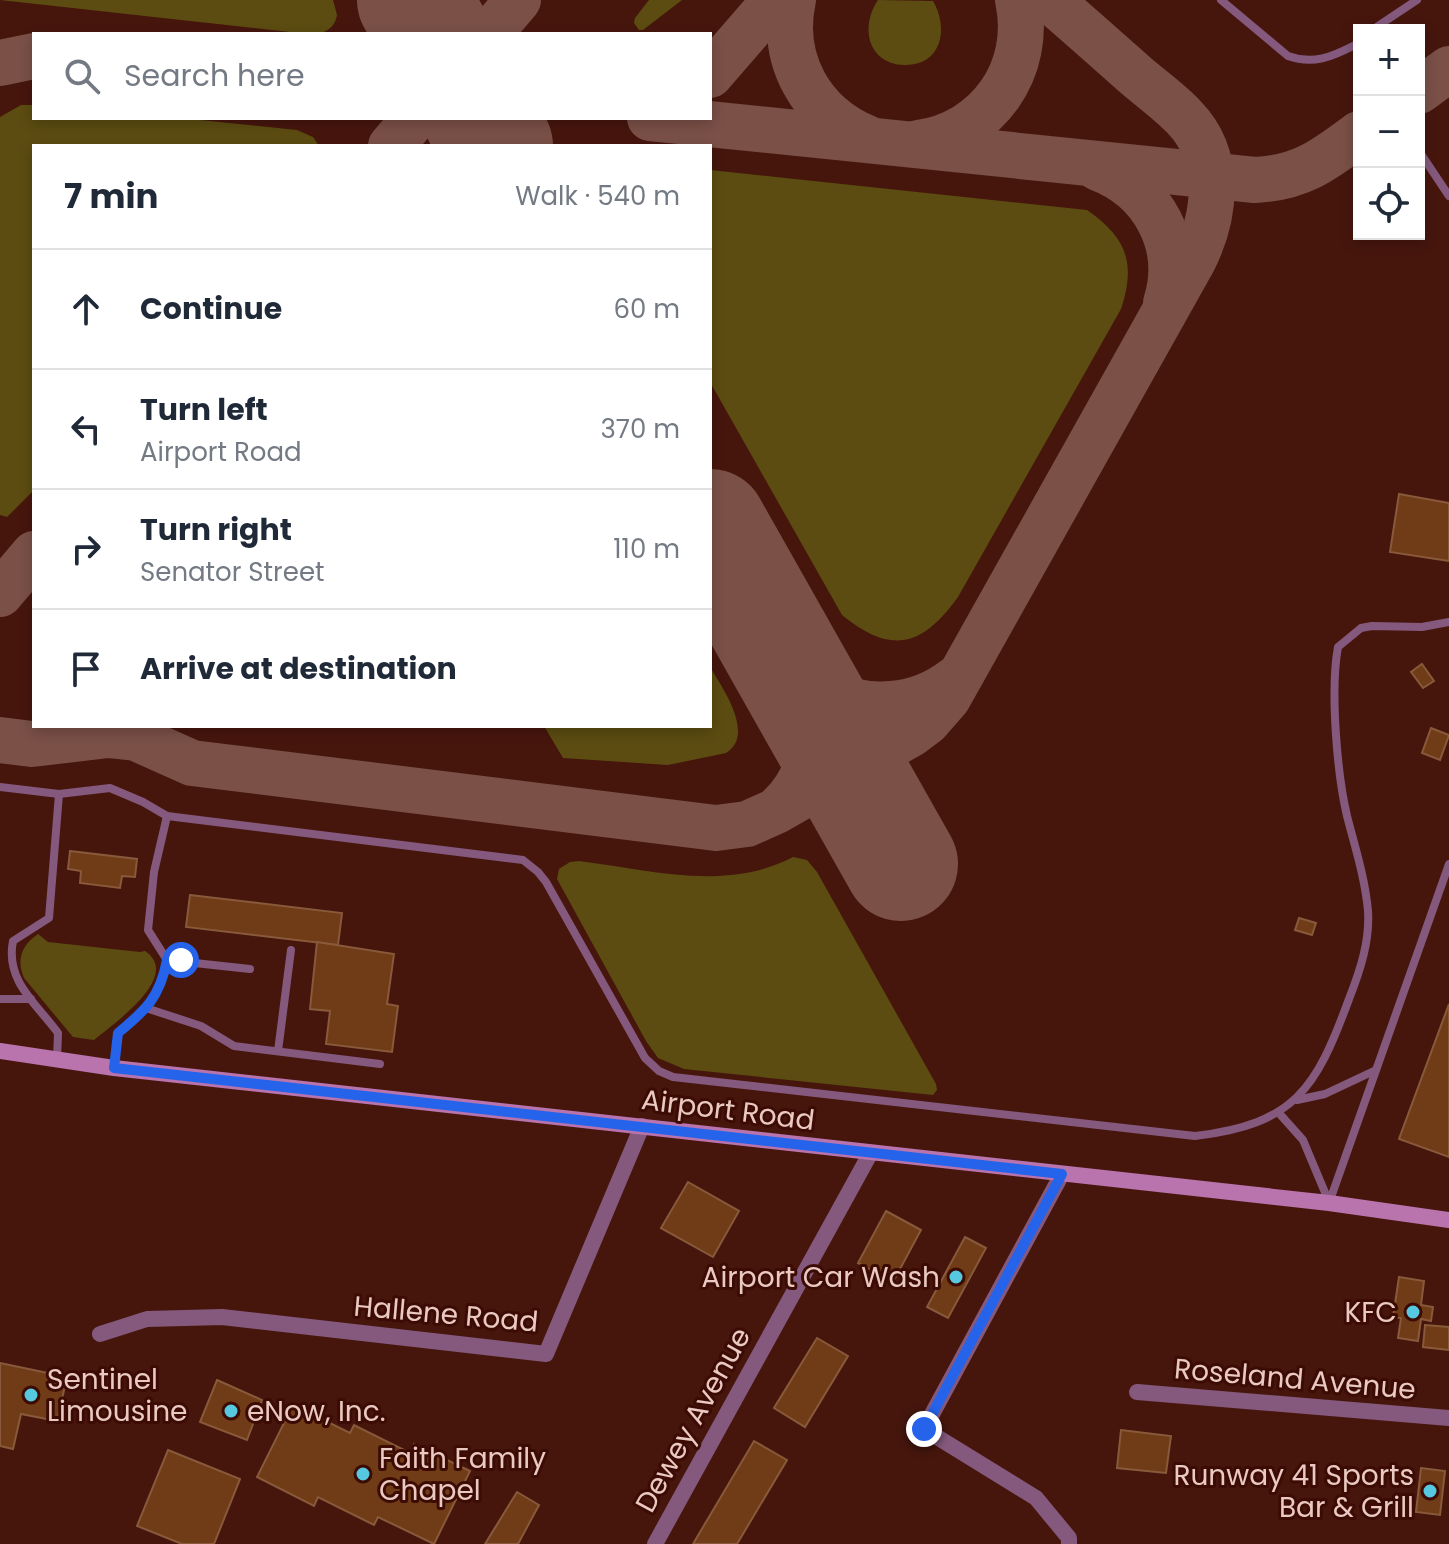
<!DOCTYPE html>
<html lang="en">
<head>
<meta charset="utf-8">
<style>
	:root { --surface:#fff; --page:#f6f6f7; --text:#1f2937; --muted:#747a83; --line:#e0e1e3 }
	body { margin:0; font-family:Poppins,sans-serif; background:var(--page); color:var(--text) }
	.controls { position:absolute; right:24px; top:24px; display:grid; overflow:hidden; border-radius:0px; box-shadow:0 4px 12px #0003 }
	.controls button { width:72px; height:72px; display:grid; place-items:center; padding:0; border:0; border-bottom:2px solid var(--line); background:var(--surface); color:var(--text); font:40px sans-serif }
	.stop { position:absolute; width:24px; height:24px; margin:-18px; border:6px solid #2563eb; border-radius:50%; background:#fff }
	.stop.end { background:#2563eb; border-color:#fff; box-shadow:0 2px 8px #0008 }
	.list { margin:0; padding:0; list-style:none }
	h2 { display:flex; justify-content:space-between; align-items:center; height:104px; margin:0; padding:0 32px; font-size:34px }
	h2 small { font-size:26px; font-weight:400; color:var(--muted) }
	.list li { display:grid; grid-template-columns:52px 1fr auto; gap:24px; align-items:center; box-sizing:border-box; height:120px; padding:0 32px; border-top:2px solid var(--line) }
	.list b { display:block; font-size:30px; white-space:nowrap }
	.list p { margin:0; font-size:26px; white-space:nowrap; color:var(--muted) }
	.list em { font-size:26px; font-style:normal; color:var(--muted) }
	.icon { flex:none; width:44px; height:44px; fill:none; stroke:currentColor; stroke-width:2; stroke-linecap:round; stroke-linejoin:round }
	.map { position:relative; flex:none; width:1449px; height:1544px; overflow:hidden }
	.search { position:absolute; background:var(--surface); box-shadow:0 4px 12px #0003; left:32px; top:32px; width:680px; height:88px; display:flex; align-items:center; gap:20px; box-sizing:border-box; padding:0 28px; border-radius:0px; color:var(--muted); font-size:30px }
	.panel { position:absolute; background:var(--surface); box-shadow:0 4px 12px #0003; left:32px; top:144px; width:680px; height:584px; border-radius:0px }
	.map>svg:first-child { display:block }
	.green { fill:#5c4c11 }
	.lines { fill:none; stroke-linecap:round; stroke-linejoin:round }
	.taxiway { stroke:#7a5047; stroke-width:46 }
	.runway { stroke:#7a5047; stroke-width:114 }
	.building { fill:#703c17; stroke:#88593a; stroke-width:2 }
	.lane { stroke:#84597d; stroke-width:8 }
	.street { stroke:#84597d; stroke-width:16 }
	.secondary { stroke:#b973ad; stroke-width:16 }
	.route { stroke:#2563eb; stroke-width:10 }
	.poi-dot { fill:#56c9e0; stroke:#3b0b04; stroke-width:3 }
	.labels { text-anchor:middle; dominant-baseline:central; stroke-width:6; stroke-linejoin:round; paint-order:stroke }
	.street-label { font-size:28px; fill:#e9c9c1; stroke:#3b0b04 }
	.poi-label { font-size:28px; fill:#e9c9c1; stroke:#3b0b04; text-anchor:end }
</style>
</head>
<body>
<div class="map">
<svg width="1449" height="1544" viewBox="0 0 1449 1544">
	<rect width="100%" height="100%" fill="#46160d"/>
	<!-- green -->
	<g class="green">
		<path d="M0,0H333L337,15C334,31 322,34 308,34Z"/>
		<polygon points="649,0 682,0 643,30 639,30 634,23 635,18"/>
		<path d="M878,0L933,1C949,28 942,66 904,65C867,64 860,26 878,0Z"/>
		<polygon points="21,105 34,105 34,118 181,118 297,130 313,137 319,146 34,146 34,490 7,517 0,515 0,117"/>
		<path d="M710,170L1087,210C1127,238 1136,263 1121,309L958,597C922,647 891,655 842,615L710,382Z"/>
		<path d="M710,667C722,687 756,735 726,753L668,765L563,758L544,726H710Z"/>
		<path d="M793,857L807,860L817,872L936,1084L937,1090L933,1095L684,1069L658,1058L646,1041L557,879L559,869L570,862L579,861C650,870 726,892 793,857Z"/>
		<path d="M38,934L48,942L140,952L145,951C183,976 112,1025 94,1040L73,1037L24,978C16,959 22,945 38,934Z"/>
	</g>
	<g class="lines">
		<!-- taxiway -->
		<g class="taxiway">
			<path d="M793,0C780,60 811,115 867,138"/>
			<polyline points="489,34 518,0"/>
			<polyline points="0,63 34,56"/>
			<polyline points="710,75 775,0"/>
			<polyline points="1419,91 1449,69"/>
			<path d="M650,118L1255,180C1301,178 1324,160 1359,134"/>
			<path d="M918,143C988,134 1033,69 1018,0"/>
			<polyline points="391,146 415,118"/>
			<path d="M1098,168C1154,189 1184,246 1166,303"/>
			<polyline points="0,594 34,554"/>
			<path d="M788,664C800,673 812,683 825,690C866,713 918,708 955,679"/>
			<path d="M0,740L32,744L108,735L136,738L192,763L716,828L747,824L776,811L911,734L927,722L948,698L1193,261C1216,216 1223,157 1184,117C1169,101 1150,88 1133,73C1106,49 1078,24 1050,0"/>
			<path d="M781,806C814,774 814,738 806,695"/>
		</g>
		<!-- runway -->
		<g class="runway">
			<polyline points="414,0 433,34"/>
			<polyline points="481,118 496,146"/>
			<polyline points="710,526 901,864"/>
		</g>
	</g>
	<!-- building -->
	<g class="building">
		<polygon points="1399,494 1449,503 1449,561 1390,552"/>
		<polygon points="1422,664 1434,681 1423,688 1411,672"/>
		<polygon points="1431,728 1449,735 1440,760 1422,753"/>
		<polygon points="70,851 137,859 135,877 122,876 120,888 80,883 81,871 68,869"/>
		<polygon points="190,895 342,913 338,945 186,927"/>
		<polygon points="1299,918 1316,923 1312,935 1295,930"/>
		<polygon points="317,942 394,954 387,1004 398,1006 392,1052 326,1044 330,1011 310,1009"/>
		<polygon points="1449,1004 1449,1157 1399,1139"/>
		<polygon points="688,1182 739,1211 713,1257 661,1228"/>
		<polygon points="886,1211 921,1230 893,1282 858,1263"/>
		<polygon points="965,1237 986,1248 948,1318 927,1307"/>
		<polygon points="1399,1277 1424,1281 1421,1305 1433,1307 1431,1321 1421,1319 1418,1341 1398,1338 1401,1318 1393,1317"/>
		<polygon points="1425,1325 1449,1327 1449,1350 1423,1347"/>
		<polygon points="817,1338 848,1356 805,1427 774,1408"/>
		<polygon points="0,1363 67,1377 57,1421 21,1414 13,1449 0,1446"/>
		<polygon points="217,1380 262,1400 247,1440 200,1422"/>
		<polygon points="293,1405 350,1433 354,1425 410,1453 414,1444 470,1471 434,1544 378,1517 374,1525 318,1497 314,1506 257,1477"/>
		<polygon points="1121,1430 1171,1436 1166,1473 1117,1468"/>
		<polygon points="754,1441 787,1460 737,1544 693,1544"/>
		<polygon points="168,1450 240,1479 214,1544 182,1544 137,1526"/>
		<polygon points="1421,1468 1445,1471 1440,1515 1416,1512"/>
		<polygon points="517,1492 539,1505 518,1544 485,1544"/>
	</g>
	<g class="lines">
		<!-- lane -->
		<g class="lane">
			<path d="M1221,0L1288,56C1313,65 1332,57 1355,45L1359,51"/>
			<polyline points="1372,30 1417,0"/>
			<polyline points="1419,151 1449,196"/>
			<path d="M0,787L59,794L110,788L143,802L167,816L523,860L538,872L546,882L645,1058L659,1071L673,1077L1195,1136C1295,1124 1316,1089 1349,999C1360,971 1370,941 1368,911C1365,878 1355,847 1347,816C1337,773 1330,690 1338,647L1361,628L1372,626L1422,627L1449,622"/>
			<polyline points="167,960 250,969"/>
			<polyline points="0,999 31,999"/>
			<polyline points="146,1008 201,1026 234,1046 380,1064"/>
			<polyline points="278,1051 291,950"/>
			<path d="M57,1060L58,1033C36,1003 5,981 13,941L49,918L59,794"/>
			<path d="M114,1068L118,1033C146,1009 160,997 167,960L148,930L154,872L167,816"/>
			<polyline points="1297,1100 1325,1094 1376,1070"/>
			<polyline points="1278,1112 1303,1140 1329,1202"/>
			<polyline points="1329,1203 1449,864"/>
		</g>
		<!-- street -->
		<g class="street">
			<polyline points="1062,1174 924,1429 1036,1498 1069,1538 1069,1544"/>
			<polyline points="100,1334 147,1319 222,1317 546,1354 642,1126"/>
			<polyline points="1137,1392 1449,1418"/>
			<polyline points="655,1544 870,1154"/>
		</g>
		<!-- secondary -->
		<polyline class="secondary" points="0,1051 114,1068 1329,1203 1449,1220"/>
	</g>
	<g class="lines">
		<!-- route -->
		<path class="route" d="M181,960H167C160,997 146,1010 118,1033L114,1068L1062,1174L924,1429"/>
	</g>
	<!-- markers -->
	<g class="poi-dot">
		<circle cx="956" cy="1277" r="8"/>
		<circle cx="1413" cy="1312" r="8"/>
		<circle cx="31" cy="1395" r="8"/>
		<circle cx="231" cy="1411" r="8"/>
		<circle cx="363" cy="1474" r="8"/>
		<circle cx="1430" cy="1491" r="8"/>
	</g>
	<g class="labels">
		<!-- street labels -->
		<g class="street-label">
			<text transform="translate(728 1110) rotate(7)">Airport Road</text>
			<text transform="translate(446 1314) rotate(5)">Hallene Road</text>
			<text transform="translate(1295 1379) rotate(5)">Roseland Avenue</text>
			<text transform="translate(693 1420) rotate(-61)">Dewey Avenue</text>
		</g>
		<!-- poi labels -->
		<g class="poi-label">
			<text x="940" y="1277">Airport Car Wash</text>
			<text x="1397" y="1312">KFC</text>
			<text x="47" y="1379" text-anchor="start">Sentinel<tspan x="47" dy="32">Limousine</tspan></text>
			<text x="247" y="1411" text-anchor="start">eNow, Inc.</text>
			<text x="379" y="1458" text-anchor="start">Faith Family<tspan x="379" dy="32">Chapel</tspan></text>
			<text x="1414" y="1475">Runway 41 Sports<tspan x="1414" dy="32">Bar &amp; Grill</tspan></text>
		</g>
	</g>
</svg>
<div class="controls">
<button>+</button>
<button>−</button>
<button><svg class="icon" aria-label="locate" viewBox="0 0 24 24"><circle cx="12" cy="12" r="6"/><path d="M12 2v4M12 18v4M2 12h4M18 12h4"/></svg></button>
</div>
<div class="stop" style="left:181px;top:960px"></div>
<div class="stop end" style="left:924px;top:1429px"></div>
<div class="search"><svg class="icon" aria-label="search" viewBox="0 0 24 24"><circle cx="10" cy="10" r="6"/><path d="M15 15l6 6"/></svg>Search here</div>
<section class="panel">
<h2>7 min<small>Walk · 540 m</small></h2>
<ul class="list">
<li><svg class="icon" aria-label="ahead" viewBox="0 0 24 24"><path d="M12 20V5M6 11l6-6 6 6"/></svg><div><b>Continue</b></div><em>60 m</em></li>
<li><svg class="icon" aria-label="left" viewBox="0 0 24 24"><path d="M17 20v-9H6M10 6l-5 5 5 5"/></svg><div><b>Turn left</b><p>Airport Road</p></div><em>370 m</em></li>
<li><svg class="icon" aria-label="right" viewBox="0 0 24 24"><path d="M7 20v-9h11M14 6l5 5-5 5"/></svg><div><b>Turn right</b><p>Senator Street</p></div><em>110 m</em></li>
<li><svg class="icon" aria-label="arrive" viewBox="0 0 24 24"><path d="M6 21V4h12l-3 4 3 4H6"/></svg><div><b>Arrive at destination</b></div></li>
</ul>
</section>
</div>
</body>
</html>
